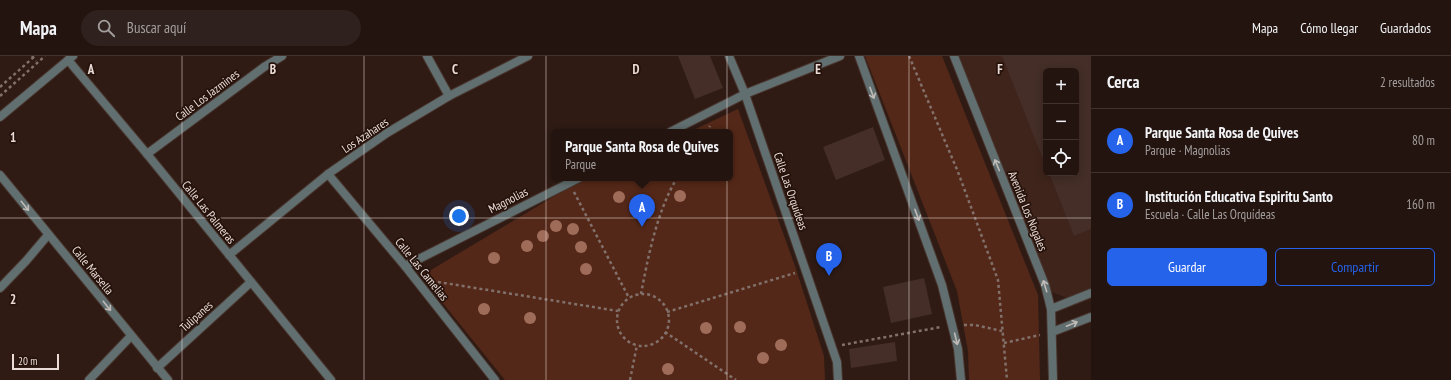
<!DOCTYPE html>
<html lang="es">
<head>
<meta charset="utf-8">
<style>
	:root { --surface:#23140f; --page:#2f211d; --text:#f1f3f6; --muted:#a39e9e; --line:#40332f; --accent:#2563eb }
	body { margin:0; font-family:"PT Sans Narrow",sans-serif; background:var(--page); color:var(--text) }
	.controls { position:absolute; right:12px; top:12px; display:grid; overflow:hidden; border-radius:6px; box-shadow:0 2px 10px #0003 }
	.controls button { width:36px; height:36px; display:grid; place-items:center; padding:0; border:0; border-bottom:1px solid var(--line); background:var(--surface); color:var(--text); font:20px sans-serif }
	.scale { position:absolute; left:12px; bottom:10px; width:47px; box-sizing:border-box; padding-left:4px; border:2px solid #eadbd7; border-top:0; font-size:11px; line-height:14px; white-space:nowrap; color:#eadbd7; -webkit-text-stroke:3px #25120b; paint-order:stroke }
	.you { position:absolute; left:459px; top:160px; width:14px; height:14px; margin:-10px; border:3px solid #fff; border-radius:50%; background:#1a73e8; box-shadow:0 0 0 6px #1a73e833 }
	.badge { display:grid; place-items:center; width:26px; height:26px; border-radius:50%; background:var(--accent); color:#fff; font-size:13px; font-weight:700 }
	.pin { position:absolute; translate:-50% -33px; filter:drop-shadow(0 1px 2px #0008) }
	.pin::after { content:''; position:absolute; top:21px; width:14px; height:12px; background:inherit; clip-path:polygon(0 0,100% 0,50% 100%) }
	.popup { position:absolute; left:551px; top:73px; width:182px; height:52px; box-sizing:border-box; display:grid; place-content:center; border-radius:6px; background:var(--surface); filter:drop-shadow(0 1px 3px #0005); font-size:13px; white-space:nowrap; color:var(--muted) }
	.popup b { font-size:15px; color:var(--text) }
	.popup::after { content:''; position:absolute; left:50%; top:100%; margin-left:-8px; border:8px solid transparent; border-top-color:var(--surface) }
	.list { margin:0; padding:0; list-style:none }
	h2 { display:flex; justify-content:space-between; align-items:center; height:52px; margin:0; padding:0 16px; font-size:17px }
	h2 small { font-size:13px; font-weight:400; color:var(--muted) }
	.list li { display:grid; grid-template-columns:26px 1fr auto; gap:12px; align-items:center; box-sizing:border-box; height:64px; padding:0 16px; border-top:1px solid var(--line) }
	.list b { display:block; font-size:15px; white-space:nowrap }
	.list p { margin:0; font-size:13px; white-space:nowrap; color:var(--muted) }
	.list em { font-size:13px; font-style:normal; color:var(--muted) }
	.actions { display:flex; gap:8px; padding:12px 16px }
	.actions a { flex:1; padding:9px 0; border:1px solid var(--accent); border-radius:6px; text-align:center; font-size:14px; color:var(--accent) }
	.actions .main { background:var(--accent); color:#fff }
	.icon { flex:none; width:22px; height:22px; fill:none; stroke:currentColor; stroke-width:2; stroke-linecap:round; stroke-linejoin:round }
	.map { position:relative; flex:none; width:1091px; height:324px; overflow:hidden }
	header { display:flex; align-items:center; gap:24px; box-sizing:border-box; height:56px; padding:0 20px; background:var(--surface); border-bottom:1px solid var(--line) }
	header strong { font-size:19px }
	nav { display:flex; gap:22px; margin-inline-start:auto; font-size:14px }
	.search { width:280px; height:36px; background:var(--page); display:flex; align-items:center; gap:10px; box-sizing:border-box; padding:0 14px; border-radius:22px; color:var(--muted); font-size:15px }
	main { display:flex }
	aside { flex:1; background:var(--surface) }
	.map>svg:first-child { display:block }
	.built { fill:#3e241b; fill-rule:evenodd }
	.green { fill:#542818 }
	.building { fill:#442e27 }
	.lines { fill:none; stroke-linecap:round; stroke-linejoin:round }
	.minor-casing { stroke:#49362f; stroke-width:10 }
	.tertiary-casing { stroke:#49362f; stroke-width:10 }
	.path { stroke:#82716b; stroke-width:2.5; stroke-dasharray:3 3; stroke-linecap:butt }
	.minor { stroke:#626f70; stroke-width:8 }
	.tertiary { stroke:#626f70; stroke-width:8 }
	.path-bridge { stroke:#82716b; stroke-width:2.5; stroke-dasharray:3 3; stroke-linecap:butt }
	.tree { fill:#a06c5a }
	.oneway { stroke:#c1bbb8 }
	.grid { fill:none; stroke:#eadbd7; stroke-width:1; stroke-opacity:0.55 }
	.labels { text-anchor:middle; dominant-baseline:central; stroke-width:3.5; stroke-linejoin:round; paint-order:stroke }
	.street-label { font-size:12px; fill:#eadbd7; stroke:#25120b }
	.grid-label { font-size:13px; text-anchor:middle; font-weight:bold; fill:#eadbd7; stroke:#25120b; stroke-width:3.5; stroke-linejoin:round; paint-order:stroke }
</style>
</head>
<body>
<header>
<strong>Mapa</strong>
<div class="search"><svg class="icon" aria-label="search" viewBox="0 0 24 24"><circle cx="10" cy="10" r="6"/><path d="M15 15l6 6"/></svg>Buscar aquí</div>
<nav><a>Mapa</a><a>Cómo llegar</a><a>Guardados</a></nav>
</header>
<main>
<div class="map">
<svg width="1091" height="324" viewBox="0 0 1091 324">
	<rect width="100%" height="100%" fill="#2f1b14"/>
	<!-- built -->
	<path class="built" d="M957,0H1091V233L1067,242L1052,236ZM1046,15H1076V117H1046Z"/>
	<!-- green -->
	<g class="green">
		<polygon points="865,0 942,0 1038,239 1040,324 969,324 968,295 957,235"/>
		<polygon points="738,53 795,210 824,300 825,324 505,324 421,220 568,132 590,122 730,122 730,76 689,76"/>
	</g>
	<!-- building -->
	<g class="building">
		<polygon points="678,0 710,0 723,32 695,43"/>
		<polygon points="1002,0 1091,0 1091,173 1074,180 1049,117 1076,117 1076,15 1046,15 1046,111"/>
		<polygon points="873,71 885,104 836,124 823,91"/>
		<polygon points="924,222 932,258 891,267 883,231"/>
		<polygon points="895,286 897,305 851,312 849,293"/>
	</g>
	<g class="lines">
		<!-- minor casing -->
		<g class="minor-casing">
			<g id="minor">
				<polyline points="427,0 449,40"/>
				<polyline points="729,0 745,38 837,306 838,324"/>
				<polyline points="68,4 147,98 331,324"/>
				<polyline points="670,76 745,38 840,0"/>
				<polyline points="147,98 264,11 282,0"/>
				<polyline points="328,118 405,210 495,324"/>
				<polyline points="0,119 168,324"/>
				<polyline points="229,199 328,118 387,77 449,40 528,0"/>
				<polyline points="405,210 579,122"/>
				<polyline points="0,232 26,205 48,179"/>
				<polyline points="1051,253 1091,237"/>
				<polyline points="1052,276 1091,261"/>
				<polyline points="157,312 251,226"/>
				<polyline points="89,324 131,280"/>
			</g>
		</g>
		<!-- tertiary casing -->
		<g class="tertiary-casing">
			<g id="tertiary">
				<polyline points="859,0 942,229 958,293 961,324"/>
				<polyline points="954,0 1045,229 1051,253 1053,324"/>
				<polyline points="0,61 73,0"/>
			</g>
		</g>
		<!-- path -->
		<g class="path">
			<polyline points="909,0 958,116 998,224 1007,324"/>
			<polyline points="0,31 35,0"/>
			<polyline points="0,40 45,0"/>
			<polyline points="706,76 710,70"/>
			<polyline points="574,136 629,242"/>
			<polyline points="432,225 618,255"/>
			<path d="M641,238C648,201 657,155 677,122"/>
			<circle cx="643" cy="264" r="26"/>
			<polyline points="667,256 795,217"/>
			<polyline points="964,269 975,269 1002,275"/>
			<polyline points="665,276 736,324"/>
			<polyline points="1004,287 1040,279"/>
			<polyline points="842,289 941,271"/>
			<polyline points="630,324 637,289"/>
		</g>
		<!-- minor -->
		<use href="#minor" class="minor"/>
		<!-- tertiary -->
		<use href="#tertiary" class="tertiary"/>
		<!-- path-bridge -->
		<polyline class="path-bridge" points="32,0 36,5"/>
	</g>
	<!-- trees -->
	<g class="tree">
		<circle cx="680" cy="140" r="6"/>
		<circle cx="619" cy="141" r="6"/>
		<circle cx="556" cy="170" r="6"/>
		<circle cx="573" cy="173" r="6"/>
		<circle cx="543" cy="180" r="6"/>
		<circle cx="527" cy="190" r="6"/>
		<circle cx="581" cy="191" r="6"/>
		<circle cx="494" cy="202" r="6"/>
		<circle cx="586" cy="213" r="6"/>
		<circle cx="484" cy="253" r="6"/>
		<circle cx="530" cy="262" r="6"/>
		<circle cx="740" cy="271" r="6"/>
		<circle cx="706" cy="272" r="6"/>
		<circle cx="781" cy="289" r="6"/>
		<circle cx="763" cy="302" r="6"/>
		<circle cx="668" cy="313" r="6"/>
	</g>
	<!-- one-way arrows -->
	<defs><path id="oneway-shaft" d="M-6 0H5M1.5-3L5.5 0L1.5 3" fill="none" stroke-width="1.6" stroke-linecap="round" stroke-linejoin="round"/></defs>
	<g class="oneway">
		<use href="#oneway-shaft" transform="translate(872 37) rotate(70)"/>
		<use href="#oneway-shaft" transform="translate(997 109) rotate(-112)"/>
		<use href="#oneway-shaft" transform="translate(25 150) rotate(51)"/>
		<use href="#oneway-shaft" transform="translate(917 159) rotate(70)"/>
		<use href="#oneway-shaft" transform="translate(1045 230) rotate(-107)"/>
		<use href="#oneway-shaft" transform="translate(107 250) rotate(51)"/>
		<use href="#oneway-shaft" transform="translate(1072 268) rotate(-22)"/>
		<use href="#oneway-shaft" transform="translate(956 283) rotate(76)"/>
	</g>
	<!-- grid -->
	<path class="grid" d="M182,0V324M364,0V324M546,0V324M727,0V324M909,0V324M0,162H1091"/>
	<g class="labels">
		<!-- street labels -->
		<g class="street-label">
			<text transform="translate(207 39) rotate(-37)">Calle Los Jazmines</text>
			<text transform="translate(365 79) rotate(-34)">Los Azahares</text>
			<text transform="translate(791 135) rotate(71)">Calle Las Orquídeas</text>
			<text transform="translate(508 144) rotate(-27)">Magnolias</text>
			<text transform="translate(1028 155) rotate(68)">Avenida Los Nogales</text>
			<text transform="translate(209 156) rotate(51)">Calle Las Palmeras</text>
			<text transform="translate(422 213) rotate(51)">Calle Las Camelias</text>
			<text transform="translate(93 214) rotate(51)">Calle Marsella</text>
			<text transform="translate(196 260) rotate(-42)">Tulipanes</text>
		</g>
	</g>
	<g class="grid-label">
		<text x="91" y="18">A</text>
		<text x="273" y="18">B</text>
		<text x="455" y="18">C</text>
		<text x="636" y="18">D</text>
		<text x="818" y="18">E</text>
		<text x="1000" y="18">F</text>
		<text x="13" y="86">1</text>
		<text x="13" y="248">2</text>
	</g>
</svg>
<div class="controls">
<button>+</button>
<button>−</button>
<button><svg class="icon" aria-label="locate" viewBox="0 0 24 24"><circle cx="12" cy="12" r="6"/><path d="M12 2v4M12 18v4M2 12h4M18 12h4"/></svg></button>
</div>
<div class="scale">20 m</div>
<div class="you"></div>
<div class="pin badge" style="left:642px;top:171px">A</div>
<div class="popup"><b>Parque Santa Rosa de Quives</b>Parque</div>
<div class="pin badge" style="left:829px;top:220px">B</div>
</div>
<aside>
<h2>Cerca<small>2 resultados</small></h2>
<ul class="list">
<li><span class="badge">A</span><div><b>Parque Santa Rosa de Quives</b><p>Parque · Magnolias</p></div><em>80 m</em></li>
<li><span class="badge">B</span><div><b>Institución Educativa Espiritu Santo</b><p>Escuela · Calle Las Orquídeas</p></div><em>160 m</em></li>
</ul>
<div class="actions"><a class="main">Guardar</a><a>Compartir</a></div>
</aside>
</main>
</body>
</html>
